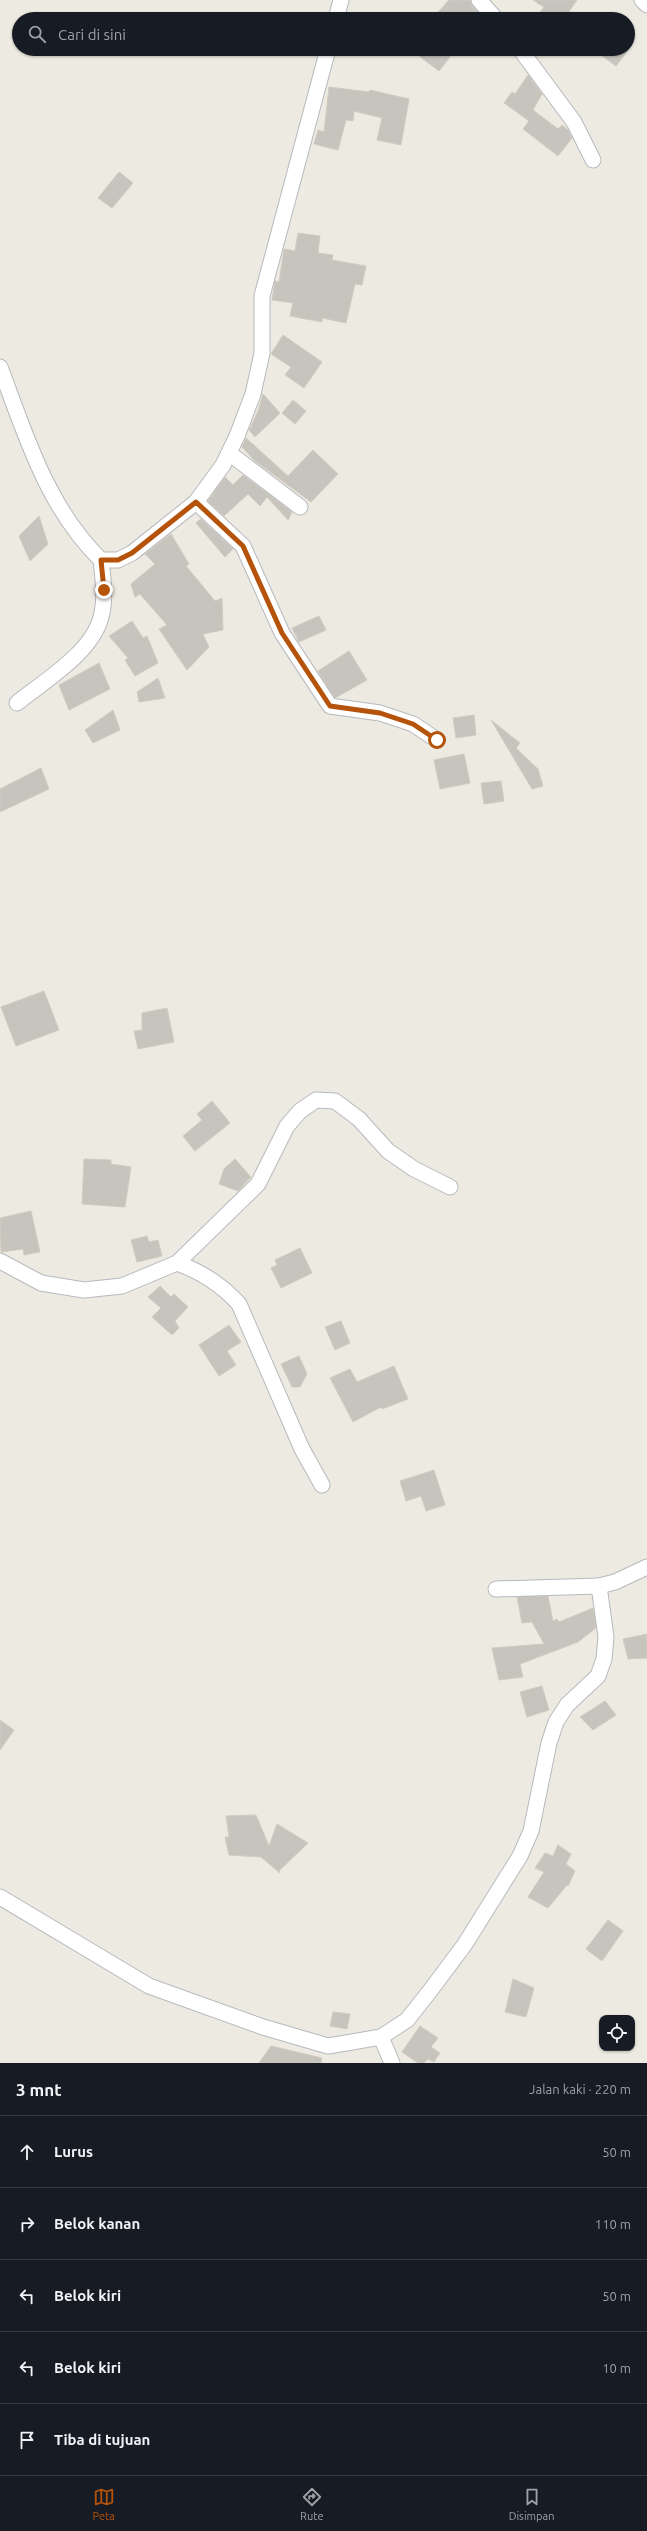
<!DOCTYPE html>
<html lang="id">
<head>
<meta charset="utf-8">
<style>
	:root { --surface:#171b24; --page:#242831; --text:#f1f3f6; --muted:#9ea1a6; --line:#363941; --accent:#b45309 }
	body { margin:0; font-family:Ubuntu,sans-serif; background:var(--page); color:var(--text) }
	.controls { position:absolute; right:12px; bottom:12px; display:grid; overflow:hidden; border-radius:8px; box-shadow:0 1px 3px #0004 }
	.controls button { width:36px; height:36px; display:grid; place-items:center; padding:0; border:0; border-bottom:1px solid var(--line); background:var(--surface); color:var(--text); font:20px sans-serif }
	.stop { position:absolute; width:12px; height:12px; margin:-9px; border:3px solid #b45309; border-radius:50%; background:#fff }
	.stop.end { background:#b45309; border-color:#fff; box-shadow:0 1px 4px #0008 }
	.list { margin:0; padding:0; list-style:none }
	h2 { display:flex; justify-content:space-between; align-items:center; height:52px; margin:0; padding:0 16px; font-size:17px }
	h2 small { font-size:13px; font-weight:400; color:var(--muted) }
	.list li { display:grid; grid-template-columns:26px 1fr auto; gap:12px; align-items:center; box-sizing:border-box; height:72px; padding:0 16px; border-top:1px solid var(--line) }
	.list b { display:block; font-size:15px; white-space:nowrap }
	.list em { font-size:13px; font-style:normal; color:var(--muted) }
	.icon { flex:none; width:22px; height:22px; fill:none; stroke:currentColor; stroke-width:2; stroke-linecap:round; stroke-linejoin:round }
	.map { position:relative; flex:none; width:647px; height:2063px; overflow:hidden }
	.search { position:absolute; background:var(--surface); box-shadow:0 1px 3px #0004; left:12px; right:12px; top:12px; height:44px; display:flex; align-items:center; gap:10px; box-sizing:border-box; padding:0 14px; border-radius:22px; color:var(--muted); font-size:15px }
	.sheet { height:412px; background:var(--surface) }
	nav { display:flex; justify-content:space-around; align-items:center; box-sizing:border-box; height:56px; border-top:1px solid var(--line); background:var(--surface); font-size:11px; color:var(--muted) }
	nav a { display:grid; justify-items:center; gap:2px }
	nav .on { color:var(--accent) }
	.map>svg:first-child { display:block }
	.building { fill:#c7c4be; stroke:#d1ccbf }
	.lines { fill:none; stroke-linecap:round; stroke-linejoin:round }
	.minor-casing { stroke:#b6b9be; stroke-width:17 }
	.minor { stroke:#fff; stroke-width:15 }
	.route { stroke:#b45309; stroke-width:5 }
</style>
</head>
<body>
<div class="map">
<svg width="647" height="2063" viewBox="0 0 647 2063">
	<rect width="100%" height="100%" fill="#edeae1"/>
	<!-- building -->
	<g class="building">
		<polygon points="449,0 470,0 472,6 484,19 432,19"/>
		<polygon points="533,0 577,0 564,19 535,19 544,7"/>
		<polygon points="410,49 456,49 439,71"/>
		<polygon points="593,49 629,49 616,66"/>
		<polygon points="528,75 542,94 533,110 558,129 562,125 568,130 572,138 558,156 523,129 529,121 504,103 512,92 515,94"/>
		<polygon points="329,87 369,92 370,90 409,99 401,145 377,140 382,118 354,111 353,121 346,120 338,150 314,144 318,130 324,132"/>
		<polygon points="119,172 133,183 112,208 98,198"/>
		<polygon points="298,233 320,236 318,253 333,255 332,260 366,266 362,285 355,284 346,323 322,318 322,322 290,316 293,303 272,300 275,281 279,282 284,249 295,251"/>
		<polygon points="283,335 322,362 304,388 285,375 291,367 271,354"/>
		<polygon points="263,394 280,413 255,437 249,430 258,411"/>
		<polygon points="293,400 306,411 295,424 282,413"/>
		<polygon points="246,438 288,476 313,450 338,474 311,502 255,461 242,447"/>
		<polygon points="243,475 292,512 288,520 267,497 260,506 248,494 224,516 208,501 225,477 233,485"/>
		<polygon points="39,516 48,544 30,561 19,536"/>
		<polygon points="201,519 233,549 225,557 196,523"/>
		<polygon points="171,534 189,564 186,566 215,601 222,598 223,630 203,634 209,647 187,670 159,629 167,625 140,594 135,597 131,584 155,564 145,554"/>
		<polygon points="319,616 326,630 299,642 292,628"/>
		<polygon points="132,621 143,638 147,636 158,663 135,676 125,660 128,658 109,636"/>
		<polygon points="349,651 367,680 335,698 318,671"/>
		<polygon points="99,663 110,689 69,710 59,685"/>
		<polygon points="158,678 165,698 139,702 137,692"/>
		<polygon points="113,710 120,730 93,743 85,730"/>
		<polygon points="474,715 476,735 456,738 453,718"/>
		<polygon points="491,720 520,743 516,748 538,769 543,786 532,789"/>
		<polygon points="464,754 470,783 440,789 434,760"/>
		<polygon points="41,768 49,789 0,812 0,789"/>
		<polygon points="501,781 504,801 484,804 481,783"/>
		<polygon points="44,991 59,1030 16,1046 1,1007"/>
		<polygon points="167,1008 174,1042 138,1049 134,1031 142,1030 142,1013"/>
		<polygon points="212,1101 230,1123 195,1151 183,1136 202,1120 197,1114"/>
		<polygon points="84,1159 111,1160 111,1164 131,1167 125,1207 82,1204"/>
		<polygon points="235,1159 251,1177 238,1191 219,1184 224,1169"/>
		<polygon points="31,1211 40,1252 24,1255 23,1249 1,1252 0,1218"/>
		<polygon points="147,1236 149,1242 158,1240 162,1256 137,1262 131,1240"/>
		<polygon points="300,1248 312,1273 281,1288 271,1268 277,1265 275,1260"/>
		<polygon points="160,1286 171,1297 174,1294 188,1307 175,1321 179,1328 172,1335 152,1317 161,1308 148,1297"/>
		<polygon points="341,1321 350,1343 335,1350 325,1327"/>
		<polygon points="229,1325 241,1342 227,1351 236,1365 219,1376 199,1345"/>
		<polygon points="299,1356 307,1374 300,1387 292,1387 281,1364"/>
		<polygon points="394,1366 408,1399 382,1409 381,1407 353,1422 330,1378 350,1369 357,1382"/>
		<polygon points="434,1470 445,1505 426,1511 421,1496 406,1501 400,1481"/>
		<polygon points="548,1596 553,1621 557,1619 559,1622 593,1608 596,1628 578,1642 520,1664 523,1677 499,1680 492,1648 544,1644 532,1622 522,1623 517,1597"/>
		<polygon points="647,1634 647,1658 628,1659 623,1639"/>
		<polygon points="542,1686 549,1710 527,1717 520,1692"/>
		<polygon points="605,1701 616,1715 593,1730 580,1717"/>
		<polygon points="0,1720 14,1730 0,1750"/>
		<polygon points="256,1815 269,1846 277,1824 308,1843 279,1871 280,1873 261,1857 229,1855 225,1837 229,1837 226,1816"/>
		<polygon points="558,1845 571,1854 566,1864 575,1871 568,1886 567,1885 548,1908 528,1897 544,1872 535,1868 545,1853 553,1856"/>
		<polygon points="608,1920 623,1931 602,1961 586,1949"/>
		<polygon points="513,1979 534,1988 526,2017 505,2012"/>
		<polygon points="333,2012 350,2014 347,2029 330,2026"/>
		<polygon points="420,2026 438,2038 431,2047 440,2053 434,2062 428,2059 424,2063 418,2063 402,2052"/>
		<polygon points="271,2046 322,2058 321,2063 259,2063"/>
	</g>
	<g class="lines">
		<!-- minor casing -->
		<g class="minor-casing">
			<g id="minor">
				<polyline points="479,0 496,19"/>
				<polyline points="642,0 647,5"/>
				<polyline points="336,19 341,0"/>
				<polyline points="520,49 574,122 593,160"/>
				<path d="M0,367C26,436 47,507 101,560H118L132,553L196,502L223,465L237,436L253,394L262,353V296L328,49"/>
				<polyline points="229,453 300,507"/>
				<polyline points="196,502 243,546 282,633 330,706 380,713 413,724 437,740"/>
				<path d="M17,703C44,681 92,653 101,617C106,599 103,578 101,560"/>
				<polyline points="0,1261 41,1283 84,1290 122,1286 177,1263 258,1184 287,1126 300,1111 316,1100 335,1101 359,1119 388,1151 414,1169 450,1187"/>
				<path d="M177,1263C202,1272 221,1284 239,1304L302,1449L322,1485"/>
				<polyline points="496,1589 599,1586"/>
				<polyline points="0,1897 149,1986 263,2027 328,2046 381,2037 407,2020 430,1991 465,1944 520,1856 531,1831 549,1743 556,1722 567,1705 598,1676 604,1659 606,1637 599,1586 615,1582 647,1567"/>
				<polyline points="381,2037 392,2063"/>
			</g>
		</g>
		<!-- minor -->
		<use href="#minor" class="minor"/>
	</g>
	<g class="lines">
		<!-- route -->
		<polyline class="route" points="104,590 101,560 118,560 132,553 196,502 243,546 282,633 330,706 380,713 413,724 437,740"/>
	</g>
</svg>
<div class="controls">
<button><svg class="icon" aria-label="locate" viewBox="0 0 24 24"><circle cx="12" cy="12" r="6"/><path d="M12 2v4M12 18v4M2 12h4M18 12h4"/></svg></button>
</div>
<div class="stop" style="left:437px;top:740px"></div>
<div class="stop end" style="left:104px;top:590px"></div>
<div class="search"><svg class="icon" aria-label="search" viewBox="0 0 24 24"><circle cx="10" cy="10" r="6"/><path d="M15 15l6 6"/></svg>Cari di sini</div>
</div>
<section class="sheet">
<h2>3 mnt<small>Jalan kaki · 220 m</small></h2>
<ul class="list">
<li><svg class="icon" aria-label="ahead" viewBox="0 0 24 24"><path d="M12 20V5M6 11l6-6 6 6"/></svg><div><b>Lurus</b></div><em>50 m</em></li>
<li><svg class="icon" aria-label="right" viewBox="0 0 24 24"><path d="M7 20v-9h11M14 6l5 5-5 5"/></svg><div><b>Belok kanan</b></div><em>110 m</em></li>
<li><svg class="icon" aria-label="left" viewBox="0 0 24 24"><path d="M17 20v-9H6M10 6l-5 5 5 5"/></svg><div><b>Belok kiri</b></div><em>50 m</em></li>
<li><svg class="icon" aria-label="left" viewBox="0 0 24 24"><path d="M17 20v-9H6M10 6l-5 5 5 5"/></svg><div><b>Belok kiri</b></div><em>10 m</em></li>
<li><svg class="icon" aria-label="arrive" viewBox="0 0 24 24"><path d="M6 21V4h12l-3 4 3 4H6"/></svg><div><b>Tiba di tujuan</b></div></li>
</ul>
</section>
<nav>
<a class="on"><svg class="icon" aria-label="map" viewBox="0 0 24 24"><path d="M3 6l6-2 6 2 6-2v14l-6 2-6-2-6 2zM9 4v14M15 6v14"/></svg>Peta</a>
<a><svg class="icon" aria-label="directions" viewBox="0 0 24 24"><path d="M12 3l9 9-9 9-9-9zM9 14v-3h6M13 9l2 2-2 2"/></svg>Rute</a>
<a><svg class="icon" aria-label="saved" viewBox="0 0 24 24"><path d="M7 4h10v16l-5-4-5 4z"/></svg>Disimpan</a>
</nav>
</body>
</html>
